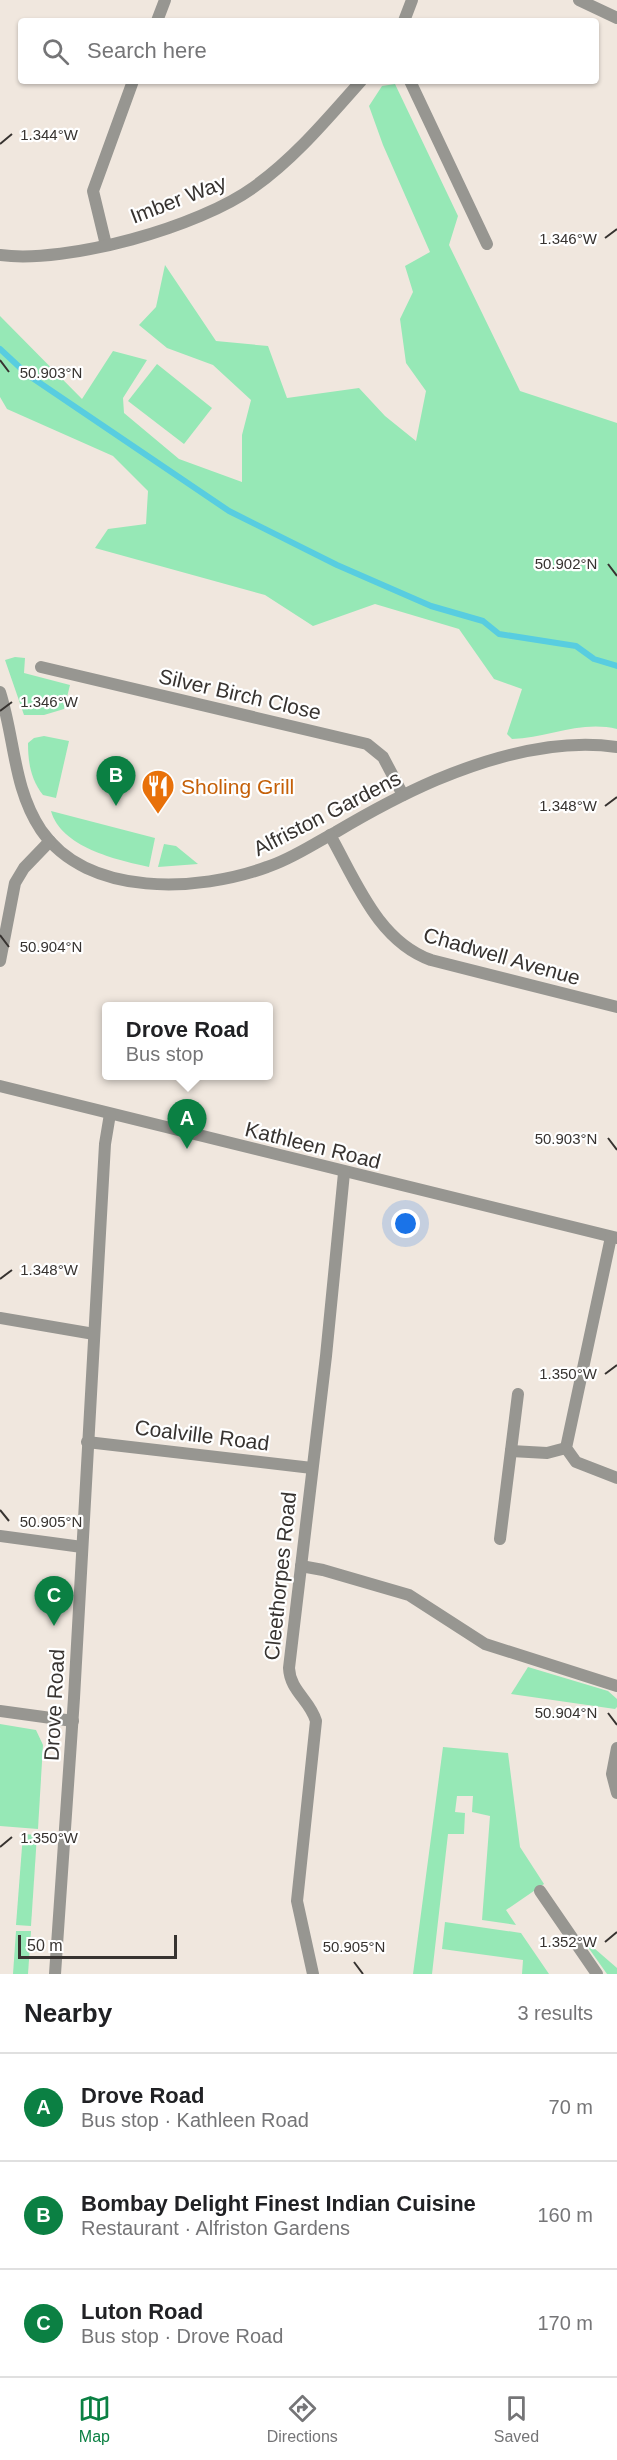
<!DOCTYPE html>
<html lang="en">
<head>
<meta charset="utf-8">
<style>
	:root { --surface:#fff; --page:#f2f2f2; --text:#202124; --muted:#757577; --line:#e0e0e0; --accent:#0b8043 }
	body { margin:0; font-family:Arial,sans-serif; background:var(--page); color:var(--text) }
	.scale { position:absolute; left:18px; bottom:15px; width:159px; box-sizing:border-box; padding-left:6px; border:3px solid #373330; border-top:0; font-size:16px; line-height:21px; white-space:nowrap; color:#373330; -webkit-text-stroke:4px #fff; paint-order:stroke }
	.you { position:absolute; left:406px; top:1224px; width:21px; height:21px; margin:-15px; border:4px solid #fff; border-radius:50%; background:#1a73e8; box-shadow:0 0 0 9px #1a73e833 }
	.badge { display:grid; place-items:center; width:39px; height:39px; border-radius:50%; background:var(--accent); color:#fff; font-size:20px; font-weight:700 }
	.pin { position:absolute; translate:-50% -50px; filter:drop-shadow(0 2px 3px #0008) }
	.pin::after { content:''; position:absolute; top:32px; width:21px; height:18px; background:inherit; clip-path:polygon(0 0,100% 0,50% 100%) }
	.popup { position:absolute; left:102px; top:1002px; width:171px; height:78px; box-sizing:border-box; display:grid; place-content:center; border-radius:6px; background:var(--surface); filter:drop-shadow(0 2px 4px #0005); font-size:20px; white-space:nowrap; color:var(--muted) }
	.popup b { font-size:22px; color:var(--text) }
	.popup::after { content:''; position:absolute; left:50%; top:100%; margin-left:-12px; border:12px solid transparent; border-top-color:var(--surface) }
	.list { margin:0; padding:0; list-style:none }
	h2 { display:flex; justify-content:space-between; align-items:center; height:78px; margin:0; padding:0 24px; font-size:26px }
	h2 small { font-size:20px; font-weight:400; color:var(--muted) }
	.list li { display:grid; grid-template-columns:39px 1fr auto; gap:18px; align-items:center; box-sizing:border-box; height:108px; padding:0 24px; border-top:2px solid var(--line) }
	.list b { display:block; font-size:22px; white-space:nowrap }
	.list p { margin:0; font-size:20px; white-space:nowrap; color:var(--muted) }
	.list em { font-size:20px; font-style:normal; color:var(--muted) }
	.icon { flex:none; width:33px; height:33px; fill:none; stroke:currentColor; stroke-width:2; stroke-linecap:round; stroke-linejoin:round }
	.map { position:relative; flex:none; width:617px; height:1974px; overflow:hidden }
	.search { position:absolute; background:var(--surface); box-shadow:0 2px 4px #0004; left:18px; right:18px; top:18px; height:66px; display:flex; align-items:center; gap:15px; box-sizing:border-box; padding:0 21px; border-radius:6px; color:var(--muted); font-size:22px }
	.sheet { height:402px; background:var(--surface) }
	nav { display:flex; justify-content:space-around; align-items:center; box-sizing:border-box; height:84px; border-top:2px solid var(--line); background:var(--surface); font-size:16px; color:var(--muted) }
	nav a { display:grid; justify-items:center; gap:3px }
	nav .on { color:var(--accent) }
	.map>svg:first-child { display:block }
	.green { fill:#96e8b6 }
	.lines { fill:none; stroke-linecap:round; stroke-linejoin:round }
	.stream { stroke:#58cde0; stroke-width:6 }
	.street { stroke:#979691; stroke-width:12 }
	.ticks { fill:none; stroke:#373330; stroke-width:2 }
	.labels { text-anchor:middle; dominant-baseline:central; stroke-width:4.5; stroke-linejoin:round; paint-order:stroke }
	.street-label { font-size:21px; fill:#373330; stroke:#fff }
	.food-label { font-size:21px; fill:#c56008; stroke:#fff; text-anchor:start }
	.ticks-label { font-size:15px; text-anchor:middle; fill:#373330; stroke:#fff; stroke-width:4.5; stroke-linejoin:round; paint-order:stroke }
</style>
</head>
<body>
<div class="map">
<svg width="617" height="1974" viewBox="0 0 617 1974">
	<rect width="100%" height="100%" fill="#f0e7de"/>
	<!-- green -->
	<g class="green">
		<path d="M395,84L458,216L449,245L520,391L617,423V729C581,720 547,738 512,739L507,734L522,689L494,679L459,629L375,604L313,626L265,595L95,548L108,529L146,524L148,491L113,456L7,409L0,397V316L82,399L113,351L147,360L123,398L124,413L179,459L242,482V435L251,400L213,365L167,348L139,325L156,307L165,265L216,341L268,346L287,398L359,388L385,416L416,441L426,391L406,363L400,319L413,292L405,266L430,252L383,145L369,106L382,86Z"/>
		<polygon points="157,364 212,408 184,444 128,401"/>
		<polygon points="15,657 25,658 24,673 70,685 64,709 44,715 24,715 5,660"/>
		<path d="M44,736L69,741L56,798L43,795C31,780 28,763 28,743L34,738Z"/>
		<path d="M51,811L155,838L149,867C116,860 61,847 51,811Z"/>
		<polygon points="164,844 176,846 198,864 158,867"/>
		<polygon points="528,1667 608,1691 617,1699 617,1707 615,1709 511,1694"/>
		<polygon points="0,1724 36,1730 43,1745 38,1829 0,1826"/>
		<polygon points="443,1747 508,1753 520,1847 544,1884 506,1910 516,1925 482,1920 490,1816 472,1812 473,1796 457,1796 455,1812 465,1813 464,1834 448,1834 432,1974 413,1974"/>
		<polygon points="23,1834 37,1835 31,1926 16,1925"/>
		<polygon points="445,1922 521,1933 549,1974 522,1974 523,1960 442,1949"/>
		<polygon points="16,1931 31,1931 28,1974 13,1974"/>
		<polygon points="587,1942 617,1968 617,1974 607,1974 585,1943"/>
	</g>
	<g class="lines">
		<!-- stream -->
		<polyline class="stream" points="0,349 28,375 229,511 337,565 431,606 483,621 499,634 576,646 594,659 617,666"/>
		<!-- street -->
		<g class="street">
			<polyline points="579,0 617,18"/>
			<polyline points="157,21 165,0"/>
			<polyline points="404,21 412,0"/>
			<polyline points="410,81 487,244"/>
			<polyline points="106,245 93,191 133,81"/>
			<path d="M0,255C68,264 199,227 254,187C295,158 328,118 361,81"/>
			<polyline points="41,667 367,744 383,757 403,795"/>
			<path d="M0,692C15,739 13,788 41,830C88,898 199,892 267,867C292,859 313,844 336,832C368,813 401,795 436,780C491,757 557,738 617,747"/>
			<path d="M330,835C356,881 378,941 431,960L617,1007"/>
			<polyline points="0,961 15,883 24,868 50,841"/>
			<polyline points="0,1086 617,1238"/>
			<polyline points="611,1237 566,1448 576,1462 617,1478"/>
			<polyline points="0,1318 94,1334"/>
			<polyline points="87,1442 312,1468"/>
			<polyline points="511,1451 547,1453 566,1448"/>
			<polyline points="0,1536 82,1547"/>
			<polyline points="500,1539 518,1394"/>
			<polyline points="301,1566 323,1570 409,1595 485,1644 617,1686"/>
			<polyline points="0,1711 73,1721"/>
			<polyline points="617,1748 612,1774 617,1793"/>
			<polyline points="540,1891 597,1974"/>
			<polyline points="55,1974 74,1698 105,1144 110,1114"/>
			<path d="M313,1974L297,1901L316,1721C310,1700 290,1691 289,1668L326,1356L344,1173"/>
		</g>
	</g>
	<!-- ticks -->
	<path class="ticks" d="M0,144L12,134M605,238L617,229M0,360L9,372M608,564L617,576M0,711L12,702M605,806L617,797M0,935L9,947M608,1138L617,1150M0,1279L12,1270M605,1374L617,1365M0,1510L9,1521M608,1713L617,1725M0,1847L12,1837M605,1942L617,1932M354,1962L363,1974"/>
	<!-- icons -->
	<defs>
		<g id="restaurant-pin" transform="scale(1.725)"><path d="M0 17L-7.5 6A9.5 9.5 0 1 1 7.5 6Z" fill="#e8710a" stroke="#fff"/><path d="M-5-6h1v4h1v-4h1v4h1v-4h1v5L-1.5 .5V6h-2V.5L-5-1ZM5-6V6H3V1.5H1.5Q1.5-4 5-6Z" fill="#fff"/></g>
	</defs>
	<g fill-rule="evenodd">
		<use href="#restaurant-pin" x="158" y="786"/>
	</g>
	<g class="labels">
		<!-- street labels -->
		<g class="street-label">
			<text transform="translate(178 199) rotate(-21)">Imber Way</text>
			<text transform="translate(240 694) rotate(13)">Silver Birch Close</text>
			<text transform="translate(327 813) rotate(-27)">Alfriston Gardens</text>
			<text transform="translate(502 956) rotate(16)">Chadwell Avenue</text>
			<text transform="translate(313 1145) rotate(14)">Kathleen Road</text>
			<text transform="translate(202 1435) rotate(7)">Coalville Road</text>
			<text transform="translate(280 1576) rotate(-84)">Cleethorpes Road</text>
			<text transform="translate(54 1705) rotate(-87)">Drove Road</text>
		</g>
		<!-- food labels -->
		<g class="food-label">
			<text x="181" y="786">Sholing Grill</text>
		</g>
	</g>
	<g class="ticks-label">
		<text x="49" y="140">1.344°W</text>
		<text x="568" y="244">1.346°W</text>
		<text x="51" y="378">50.903°N</text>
		<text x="566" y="569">50.902°N</text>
		<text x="49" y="707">1.346°W</text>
		<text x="568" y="811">1.348°W</text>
		<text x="51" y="952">50.904°N</text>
		<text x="566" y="1144">50.903°N</text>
		<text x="49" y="1275">1.348°W</text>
		<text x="568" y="1379">1.350°W</text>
		<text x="51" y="1527">50.905°N</text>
		<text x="566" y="1718">50.904°N</text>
		<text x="49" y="1843">1.350°W</text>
		<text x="568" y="1947">1.352°W</text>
		<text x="354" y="1952">50.905°N</text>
	</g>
</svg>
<div class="scale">50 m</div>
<div class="you"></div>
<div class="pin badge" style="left:187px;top:1149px">A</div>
<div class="popup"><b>Drove Road</b>Bus stop</div>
<div class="pin badge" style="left:116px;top:806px">B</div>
<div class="pin badge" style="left:54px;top:1626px">C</div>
<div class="search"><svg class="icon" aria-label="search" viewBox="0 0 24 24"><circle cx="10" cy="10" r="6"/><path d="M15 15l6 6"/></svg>Search here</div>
</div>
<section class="sheet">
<h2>Nearby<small>3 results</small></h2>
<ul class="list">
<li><span class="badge">A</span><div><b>Drove Road</b><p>Bus stop · Kathleen Road</p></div><em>70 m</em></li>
<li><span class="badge">B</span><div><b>Bombay Delight Finest Indian Cuisine</b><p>Restaurant · Alfriston Gardens</p></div><em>160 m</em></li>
<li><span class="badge">C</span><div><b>Luton Road</b><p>Bus stop · Drove Road</p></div><em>170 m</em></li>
</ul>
</section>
<nav>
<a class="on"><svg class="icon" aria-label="map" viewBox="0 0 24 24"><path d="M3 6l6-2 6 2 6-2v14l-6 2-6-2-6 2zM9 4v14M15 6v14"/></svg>Map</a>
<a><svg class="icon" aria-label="directions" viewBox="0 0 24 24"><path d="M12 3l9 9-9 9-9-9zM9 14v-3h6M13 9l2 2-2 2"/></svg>Directions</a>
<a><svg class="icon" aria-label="saved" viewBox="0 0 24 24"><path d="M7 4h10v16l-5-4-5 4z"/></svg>Saved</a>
</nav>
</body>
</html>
